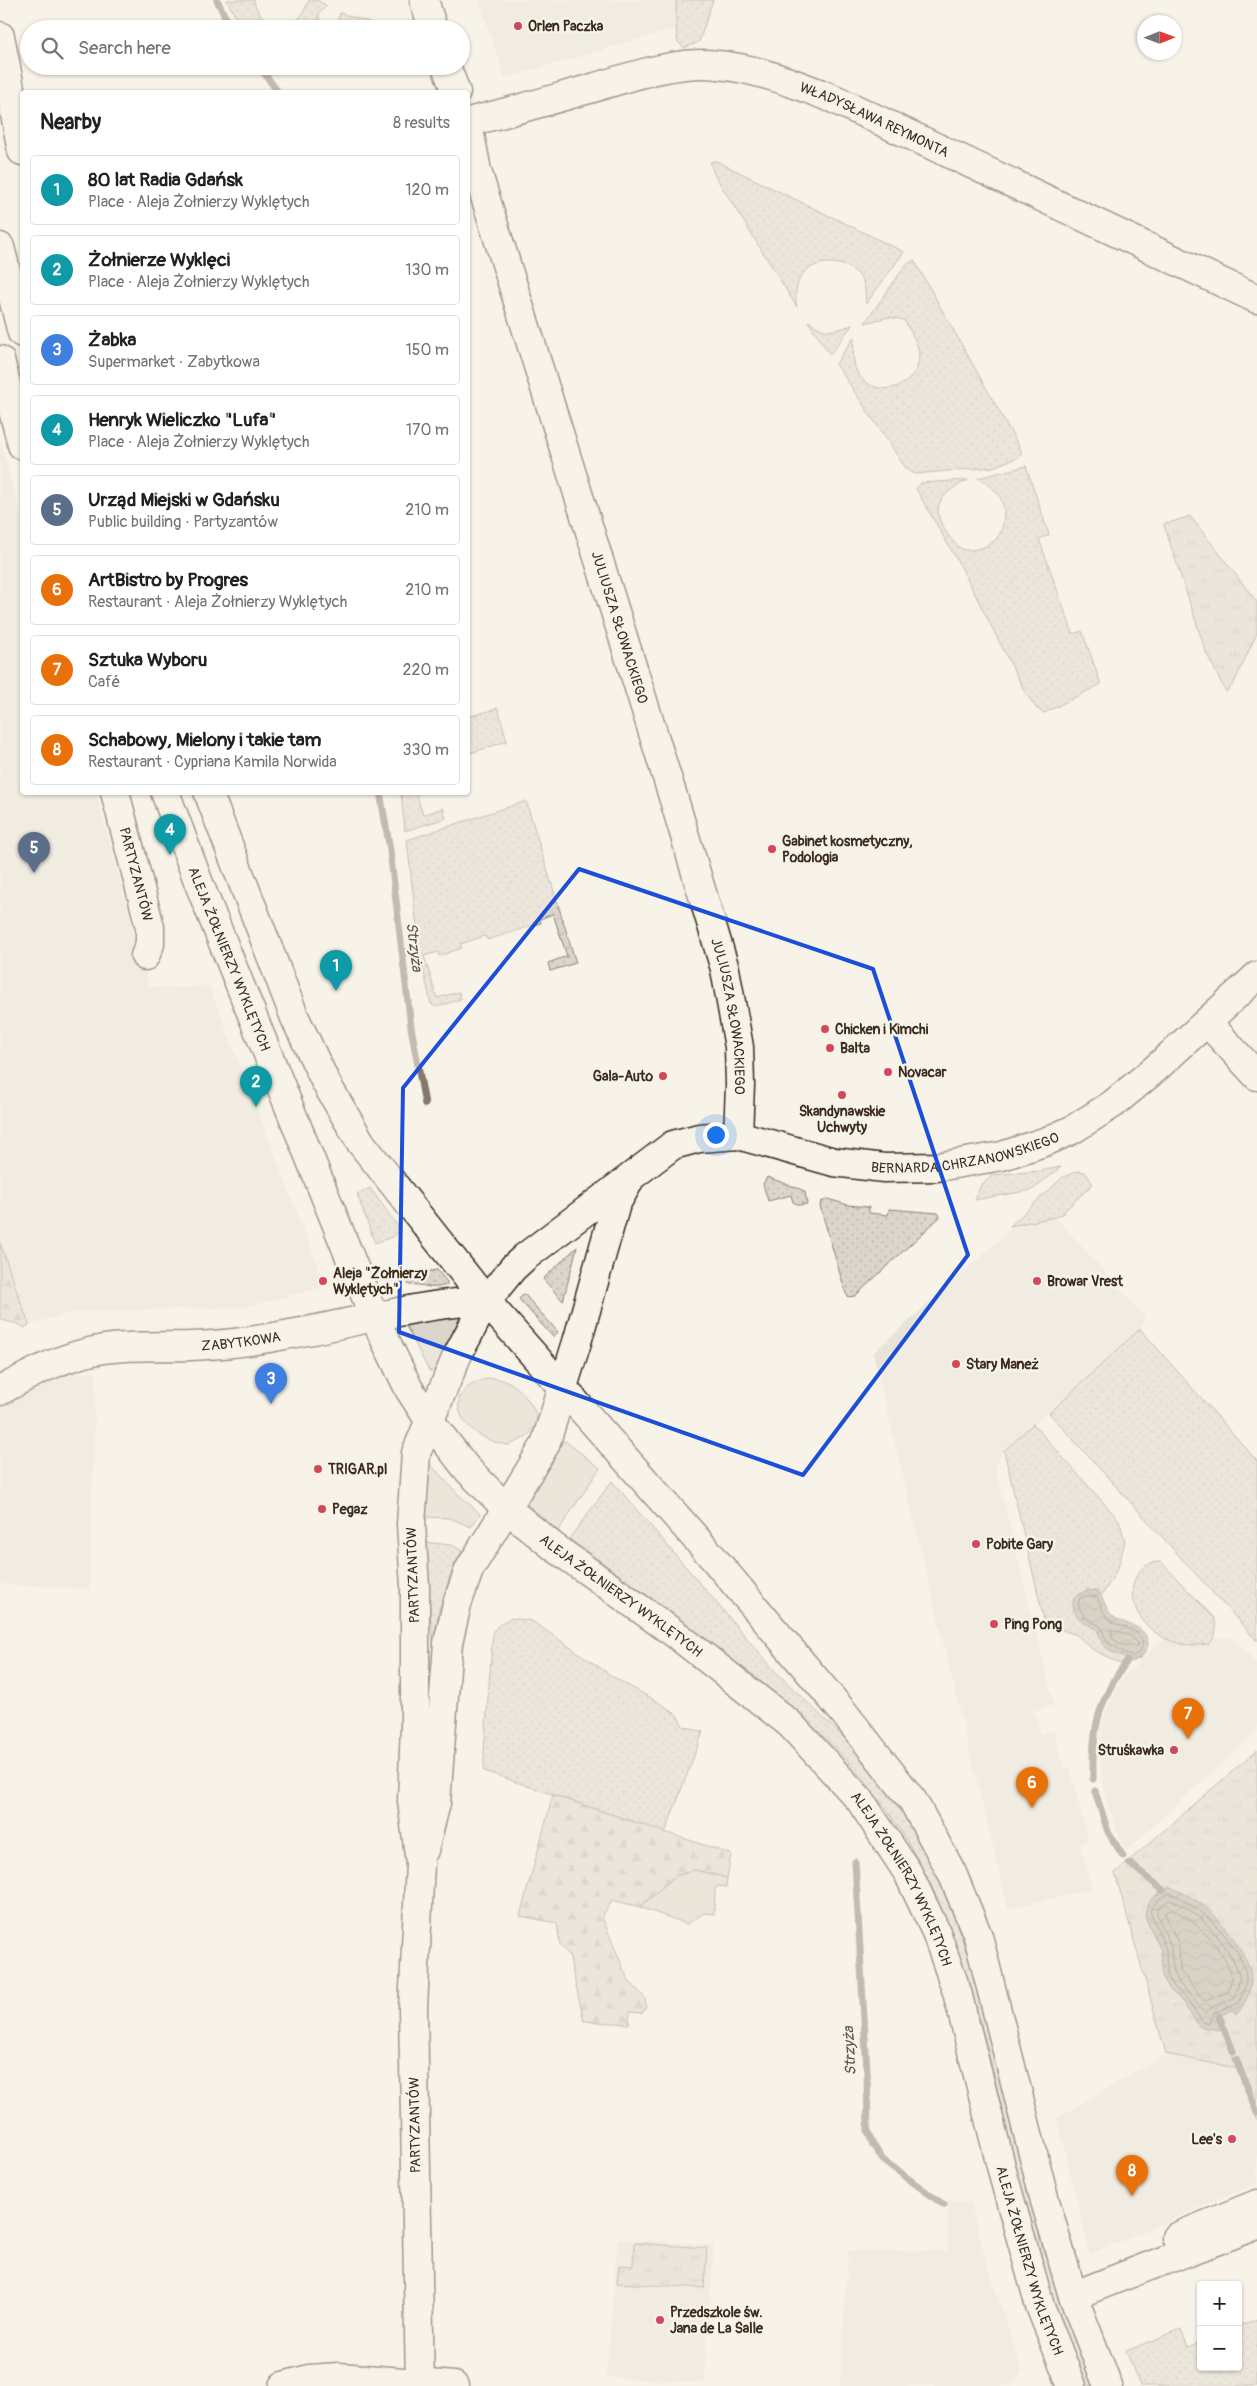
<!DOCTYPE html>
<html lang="en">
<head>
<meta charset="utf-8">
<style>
	:root { --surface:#fff; --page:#f2f2f2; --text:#202124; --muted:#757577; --line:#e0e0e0; --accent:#7c3aed }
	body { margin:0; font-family:Pangolin,sans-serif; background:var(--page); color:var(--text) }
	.controls { position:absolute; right:15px; bottom:15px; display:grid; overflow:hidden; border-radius:5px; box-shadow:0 1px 4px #0004 }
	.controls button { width:45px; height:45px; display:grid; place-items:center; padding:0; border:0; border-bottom:1px solid var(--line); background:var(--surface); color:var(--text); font:25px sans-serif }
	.compass { position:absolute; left:1137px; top:15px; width:45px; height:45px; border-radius:50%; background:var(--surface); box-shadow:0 1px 4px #0004; rotate:89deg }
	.you { position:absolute; left:715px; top:1134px; width:18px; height:18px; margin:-12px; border:4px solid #fff; border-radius:50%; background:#1a73e8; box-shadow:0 0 0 8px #1a73e833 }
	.badge { display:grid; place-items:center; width:32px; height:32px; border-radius:50%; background:var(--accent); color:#fff; font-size:16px; font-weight:700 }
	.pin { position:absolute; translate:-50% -41px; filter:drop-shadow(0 1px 2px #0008) }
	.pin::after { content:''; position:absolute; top:26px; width:18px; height:15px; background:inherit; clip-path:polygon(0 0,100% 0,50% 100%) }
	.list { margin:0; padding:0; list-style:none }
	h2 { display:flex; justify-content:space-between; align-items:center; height:65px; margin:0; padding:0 20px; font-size:21px }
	h2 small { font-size:16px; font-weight:400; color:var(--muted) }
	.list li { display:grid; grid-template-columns:32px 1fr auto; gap:15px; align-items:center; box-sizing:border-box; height:70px; margin:0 10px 10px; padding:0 10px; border:1px solid var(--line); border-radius:5px }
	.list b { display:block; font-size:19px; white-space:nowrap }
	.list p { margin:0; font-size:16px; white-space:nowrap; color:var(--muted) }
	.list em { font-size:16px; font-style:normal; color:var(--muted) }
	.icon { flex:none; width:28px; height:28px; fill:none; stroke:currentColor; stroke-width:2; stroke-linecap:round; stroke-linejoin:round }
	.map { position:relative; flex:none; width:1257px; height:2386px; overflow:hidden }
	.search { position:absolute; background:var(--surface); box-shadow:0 1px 4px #0004; left:20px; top:20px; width:450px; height:55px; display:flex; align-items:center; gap:12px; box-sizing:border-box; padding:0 18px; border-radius:28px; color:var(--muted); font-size:19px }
	.panel { position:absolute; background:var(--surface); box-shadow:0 1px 4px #0004; left:20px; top:90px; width:450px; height:705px; border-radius:5px }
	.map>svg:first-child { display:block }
	.built { fill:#e9e4d9 }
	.grass { fill:url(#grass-dots); stroke:#8b8074 }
	.forest { fill:url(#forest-firs); stroke:#8b8074 }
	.park { fill:url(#park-tufts); stroke:#8b8074 }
	.garden { fill:#dbd6cb; stroke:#8b8074 }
	.water { fill:url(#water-waves); stroke:#84786c }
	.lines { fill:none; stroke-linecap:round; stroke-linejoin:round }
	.shore { stroke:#6b5e52; stroke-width:1 }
	.stream { stroke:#84786c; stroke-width:7 }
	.minor-casing { stroke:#3b2a1e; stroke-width:31 }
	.tertiary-casing { stroke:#3b2a1e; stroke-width:31 }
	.primary-casing { stroke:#3b2a1e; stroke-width:31 }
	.minor { stroke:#f7f3e8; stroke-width:28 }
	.tertiary { stroke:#f7f3e8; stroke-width:28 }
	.primary { stroke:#f7f3e8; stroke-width:28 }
	.marked { fill:none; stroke:#1d4ed8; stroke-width:4; stroke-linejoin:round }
	.poi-dot { fill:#d1495b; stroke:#f7f3e8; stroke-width:2 }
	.labels { text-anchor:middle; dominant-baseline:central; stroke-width:5; stroke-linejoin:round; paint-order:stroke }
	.poi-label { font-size:14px; font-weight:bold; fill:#3b2a1e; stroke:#f7f3e8; text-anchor:start }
	.street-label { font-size:14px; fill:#3b2a1e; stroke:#f7f3e8 }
	.water-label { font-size:15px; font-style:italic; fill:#5f5145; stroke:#f7f3e8 }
</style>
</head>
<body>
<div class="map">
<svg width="1257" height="2386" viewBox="0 0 1257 2386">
	<defs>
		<pattern id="grass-dots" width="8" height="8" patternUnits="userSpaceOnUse" patternTransform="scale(1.25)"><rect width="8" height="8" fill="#dbd6cb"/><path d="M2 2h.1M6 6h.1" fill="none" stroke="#bdb8ae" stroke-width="1.8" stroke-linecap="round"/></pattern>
		<pattern id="forest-firs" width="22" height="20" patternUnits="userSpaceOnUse" patternTransform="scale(1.25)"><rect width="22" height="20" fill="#dbd6cb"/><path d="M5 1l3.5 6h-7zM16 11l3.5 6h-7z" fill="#bdb8ae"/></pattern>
		<pattern id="park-tufts" width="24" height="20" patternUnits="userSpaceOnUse" patternTransform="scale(1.25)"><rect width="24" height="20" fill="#dbd6cb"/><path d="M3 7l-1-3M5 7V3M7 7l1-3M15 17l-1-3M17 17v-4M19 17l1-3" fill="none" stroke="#bdb8ae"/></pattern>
		<pattern id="water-waves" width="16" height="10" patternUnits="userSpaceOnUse" patternTransform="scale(1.25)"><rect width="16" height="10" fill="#b4aca0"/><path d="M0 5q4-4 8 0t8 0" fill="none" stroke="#948c82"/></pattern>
	</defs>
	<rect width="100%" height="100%" fill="#f7f3e8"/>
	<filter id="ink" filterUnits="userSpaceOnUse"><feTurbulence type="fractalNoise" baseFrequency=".02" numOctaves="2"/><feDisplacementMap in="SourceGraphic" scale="10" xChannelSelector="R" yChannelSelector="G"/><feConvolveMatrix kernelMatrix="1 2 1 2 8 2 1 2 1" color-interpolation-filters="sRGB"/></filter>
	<g filter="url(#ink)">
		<!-- built -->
		<g class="built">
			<polygon points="479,0 691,0 684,26 505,78"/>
			<polygon points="0,440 22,522 22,792 96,793 149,987 179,988 209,985 324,1282 323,1287 246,1307 73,1312 29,1325 0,1243"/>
			<polygon points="1054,1216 1145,1317 1140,1329 1004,1451 995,1467 1054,1705 1034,1710 1040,1734 1054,1731 1064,1768 1070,1767 1088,1841 1080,1844 1092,1889 1008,1909 873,1353 1014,1227"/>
			<polygon points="96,1372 89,1589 0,1584 0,1404 65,1373"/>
			<polygon points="1164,1638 1178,1643 1209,1644 1214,1638 1232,1638 1257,1664 1257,1731 1127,1850 1116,1829 1104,1791 1100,1759 1101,1729 1109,1704 1121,1680"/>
			<polygon points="1166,2054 1236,2068 1257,2120 1257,2183 1090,2254 1057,2118"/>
			<polygon points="948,2200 971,2204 988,2267 1022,2371 1011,2386 840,2386 848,2251 948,2251"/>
			<polygon points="618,2239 714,2245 704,2383 606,2377"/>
		</g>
		<!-- grass -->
		<g class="grass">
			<path d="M227,0H254C257,21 282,35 299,18C304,13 306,6 309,0H317L327,6L319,13V23L327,27H333L337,23L340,13L369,22L342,29H242Z"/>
			<polygon points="676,0 713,0 699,42 684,48 678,42 676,29"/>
			<path d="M716,161L904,252L866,304C865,298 866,291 864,285C856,254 786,251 797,307L714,174L710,162Z"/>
			<path d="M914,260L1021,450V456L993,467L914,474L905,467L836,364L854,337C854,350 851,364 859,375C878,401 919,387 919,355C919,343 909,330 904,320L888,317L865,323L905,266Z"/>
			<path d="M808,321C827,334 830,332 852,325L830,355Z"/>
			<path d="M1026,466L1049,535L1039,539L1073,634L1082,631L1101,684L1044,713L1036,708L1024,690L961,567L916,489L921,483L968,480C943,492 928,506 946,532C950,538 956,546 962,549C972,553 991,546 997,538C1002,532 1004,521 1004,513C1004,495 992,486 978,478Z"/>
			<polygon points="498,708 507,741 468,754 468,717"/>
			<polygon points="401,793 416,793 423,815 443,808 446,818 405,831"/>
			<polygon points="526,801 576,963 550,971 548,963 567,956 553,914 540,919 541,923 487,940 485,936 460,944 462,948 439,956 438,952 424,956 437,998 459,992 461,999 436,1007 431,1004 420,955 407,840"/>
			<polygon points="1061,1167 1032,1190 975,1200 981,1185 990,1178 990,1175 1040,1171"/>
			<polygon points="1078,1171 1085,1172 1093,1184 1064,1211 1065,1213 1055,1217 1010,1226 1063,1177"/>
			<polygon points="767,1177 800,1189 805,1192 807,1204 799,1205 793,1202 791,1195 768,1201 763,1184"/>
			<polygon points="370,1188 400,1229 395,1236 375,1243 357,1194"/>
			<polygon points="828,1199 848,1205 869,1207 869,1213 888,1215 889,1209 938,1213 940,1217 855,1296 849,1297 846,1294 820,1206 821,1202"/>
			<polygon points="577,1247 563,1301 543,1279"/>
			<path d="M437,1270L447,1282V1285C427,1291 425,1283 409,1285L405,1275Z"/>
			<polygon points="524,1294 558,1332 553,1337 519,1299"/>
			<polygon points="1140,1329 1257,1461 1257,1641 1049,1413"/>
			<polygon points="1033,1424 1119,1520 1125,1541 1118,1568 1102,1595 1097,1591 1087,1590 1091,1627 1097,1629 1103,1646 1126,1657 1121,1664 1092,1649 1077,1635 1062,1630 1046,1628 1004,1451"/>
			<path d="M612,1481L775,1671L868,1761L893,1792L941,1877L975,1977L1042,2246L1093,2386H1086C1061,2327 1040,2266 1024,2204C990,2065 967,1915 878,1798C831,1735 769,1687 707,1640C662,1606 616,1572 569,1539Z"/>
			<polygon points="423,1542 452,1545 462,1551 454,1565 439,1610 433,1641"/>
			<path d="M1161,1562L1214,1618C1217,1628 1217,1636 1209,1644C1199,1645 1188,1646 1178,1643C1150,1637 1122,1605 1136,1577C1141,1566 1150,1562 1161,1562Z"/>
			<polygon points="511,1618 532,1621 615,1678 663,1705 677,1715 683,1726 703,1732 665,1833 484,1771 484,1752 493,1631 501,1623"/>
			<polygon points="1257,2319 1257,2386 1140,2386 1126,2351 1181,2329 1188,2347 1201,2342 1201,2367 1238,2367 1238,2326"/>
		</g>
		<!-- forest -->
		<g class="forest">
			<path d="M0,1243L29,1325L24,1328C17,1321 7,1324 0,1318Z"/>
			<polygon points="553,1795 731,1854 727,1878 695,1870 675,1876 640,1907 612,1900 602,1917 628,1980 645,1998 646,2007 642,2013 630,2012 629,2024 584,2021 569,1955 560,1945 557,1923 520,1916"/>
		</g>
		<!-- park -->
		<g class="park">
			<polygon points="1190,516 1257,602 1257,633 1233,685 1226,692 1206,652 1164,525 1166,522 1169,523"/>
			<polygon points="1257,1750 1257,2120 1236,2068 1166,2054 1115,1873"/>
			<polygon points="634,2243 707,2248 704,2288 617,2283 619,2265 633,2266"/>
		</g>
		<!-- garden -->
		<g class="garden">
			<polygon points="449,1313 462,1318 434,1370 431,1372 428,1369 405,1324"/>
			<path d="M492,1378C498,1379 506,1380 511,1383C519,1388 525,1396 530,1403C546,1426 529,1438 508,1445C461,1439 433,1388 492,1378Z"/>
			<polygon points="565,1441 600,1468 558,1531 527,1504 560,1443"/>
			<polygon points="428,1462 456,1492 480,1514 471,1527 450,1518 424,1517"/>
			<polygon points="695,1870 727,1878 726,1887 717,1886 715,1890 714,1914 704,1913 687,1924 640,1907 675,1876"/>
		</g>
		<!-- water -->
		<g class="water">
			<path d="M1087,1590L1097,1591C1105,1598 1105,1611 1114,1617C1128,1627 1147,1624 1148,1645C1145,1655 1140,1661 1129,1662L1126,1657C1107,1652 1104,1647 1097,1629C1083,1623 1069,1615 1074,1597Z"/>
			<path d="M1170,1887C1181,1892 1194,1898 1204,1906C1221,1920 1249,1954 1251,1976C1252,1990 1245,2005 1236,2015L1233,2010L1216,2017L1221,2030L1200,2027L1180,1999L1170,1990L1162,1976L1161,1950L1145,1917C1145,1902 1157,1892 1170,1887Z"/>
		</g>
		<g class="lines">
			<!-- shore -->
			<g class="shore">
				<path d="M1087,1596L1097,1597C1101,1605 1104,1617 1112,1622C1124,1629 1140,1627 1143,1644L1140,1652L1132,1656L1108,1643L1100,1626L1085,1618L1078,1604L1080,1598Z"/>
				<polygon points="1111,1629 1131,1636 1137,1643 1136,1647 1122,1645 1113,1639"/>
				<path d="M1170,1893C1197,1904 1244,1945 1246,1977C1246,1985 1242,1995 1239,2003L1214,2013L1210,2024L1203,2022L1184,1996L1174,1987L1167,1975L1166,1949L1150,1911L1157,1901Z"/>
				<path d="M1169,1900C1195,1905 1234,1950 1239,1975C1240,1983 1237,1991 1234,1998L1212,2007L1205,2013L1179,1983L1173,1973L1171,1947L1157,1914V1910Z"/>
				<path d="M1172,1909C1199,1923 1223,1948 1232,1977L1228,1992L1205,2001L1180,1971L1179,1945L1165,1914Z"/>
			</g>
			<!-- stream -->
			<g class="stream">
				<polyline points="217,0 231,29"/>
				<polyline points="259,66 278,92"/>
				<polyline points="380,792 390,850 411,1027 425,1104"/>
				<path d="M1093,1779C1092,1730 1097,1702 1127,1661"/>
				<polyline points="1095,1791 1108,1832 1123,1856"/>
				<polyline points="855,1862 867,2071 868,2131 873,2145 883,2160 944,2205"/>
				<polyline points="1129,1863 1163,1890"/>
				<polyline points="1219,2016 1233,2051"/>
				<polyline points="1236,2059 1257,2112"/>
			</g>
			<!-- minor casing -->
			<g class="minor-casing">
				<g id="minor">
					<polyline points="424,0 433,29"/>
					<polyline points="446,66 456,92"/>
					<path id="s1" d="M468,122C511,112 553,99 596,87C632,76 680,60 718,65C759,69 796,84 834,99L1257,299"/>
					<path id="s2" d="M468,124L477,171L675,803L725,969L739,1047L740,1085L738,1135"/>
					<polyline points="0,360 22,445"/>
					<path id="s3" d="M115,792L150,927V944L145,956"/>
					<polyline points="1207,1022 1257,1076"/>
					<path id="s4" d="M0,1391C33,1372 66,1355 104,1349C133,1345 163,1347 191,1346C222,1345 255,1341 285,1335C353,1324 417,1303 486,1301"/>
					<polyline points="1176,2237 1257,2204"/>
					<path d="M1073,2296C1134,2271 1196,2249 1257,2225"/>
					<polyline points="283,2386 309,2379 339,2377 454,2386"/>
				</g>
			</g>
			<!-- tertiary casing -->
			<g class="tertiary-casing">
				<g id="tertiary">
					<polyline points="424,1850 436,1803 448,1643 457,1604 469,1570 545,1445 577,1342 616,1204 628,1183"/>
					<path id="s5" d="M420,2386L413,2009L420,1863L412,1801L415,1725V1587L411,1524L416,1453L457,1356L486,1301L513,1268L525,1257L673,1145L699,1138L738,1135L834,1162L884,1168L937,1167L1002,1156L1047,1141L1072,1130L1113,1104L1155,1069L1257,976"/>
				</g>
			</g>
			<!-- primary casing -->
			<g class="primary-casing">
				<g id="primary">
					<polyline points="0,36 22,151"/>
					<polyline points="0,247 22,333"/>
					<path id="s6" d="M165,792L200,886L374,1317L409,1389L429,1420L467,1469L506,1508L554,1547L678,1636L790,1724L860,1800L908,1873L936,1932L957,1992L1004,2178L1040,2306L1072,2386"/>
					<polyline points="208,792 295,1018 326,1083 361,1143 486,1301 715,1560 844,1713 913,1801 952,1873 978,1936 1045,2201 1073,2296 1108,2386"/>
				</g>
			</g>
			<!-- minor -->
			<use href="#minor" class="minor"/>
			<!-- tertiary -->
			<use href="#tertiary" class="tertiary"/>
			<!-- primary -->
			<use href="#primary" class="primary"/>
		</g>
	</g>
	<!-- marked area -->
	<path d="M0 0H1257V2386H0ZM579,869L873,969L968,1255L803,1475L399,1332L403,1088Z" fill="#f7f3e8" fill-opacity=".55" fill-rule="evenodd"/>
	<path class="marked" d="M579,869L873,969L968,1255L803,1475L399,1332L403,1088Z"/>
	<!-- markers -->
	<g class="poi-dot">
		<circle cx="518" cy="26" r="5"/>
		<circle cx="772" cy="849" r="5"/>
		<circle cx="825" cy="1029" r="5"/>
		<circle cx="830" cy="1048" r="5"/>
		<circle cx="888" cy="1072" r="5"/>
		<circle cx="663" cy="1076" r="5"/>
		<circle cx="842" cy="1095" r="5"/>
		<circle cx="323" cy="1281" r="5"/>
		<circle cx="1037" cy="1281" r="5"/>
		<circle cx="956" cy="1364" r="5"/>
		<circle cx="318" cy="1469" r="5"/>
		<circle cx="322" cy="1509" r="5"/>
		<circle cx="976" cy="1544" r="5"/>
		<circle cx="994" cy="1624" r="5"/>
		<circle cx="1174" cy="1750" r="5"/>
		<circle cx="1232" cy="2139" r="5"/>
		<circle cx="660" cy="2320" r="5"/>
	</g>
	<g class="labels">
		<!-- poi labels -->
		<g class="poi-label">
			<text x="528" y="26">Orlen Paczka</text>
			<text x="782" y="841">Gabinet kosmetyczny,<tspan x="782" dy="16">Podologia</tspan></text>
			<text x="835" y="1029">Chicken i Kimchi</text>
			<text x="840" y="1048">Balta</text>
			<text x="898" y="1072">Novacar</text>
			<text x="653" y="1076" text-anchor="end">Gala-Auto</text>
			<text x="842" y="1111" text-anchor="middle">Skandynawskie<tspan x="842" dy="16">Uchwyty</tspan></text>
			<text x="333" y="1273">Aleja "Żołnierzy<tspan x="333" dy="16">Wyklętych"</tspan></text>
			<text x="1047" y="1281">Browar Vrest</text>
			<text x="966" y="1364">Stary Maneż</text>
			<text x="328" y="1469">TRIGAR.pl</text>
			<text x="332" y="1509">Pegaz</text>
			<text x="986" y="1544">Pobite Gary</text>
			<text x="1004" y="1624">Ping Pong</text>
			<text x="1164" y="1750" text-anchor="end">Struśkawka</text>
			<text x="1222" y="2139" text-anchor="end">Lee's</text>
			<text x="670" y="2312">Przedszkole św.<tspan x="670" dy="16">Jana de La Salle</tspan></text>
		</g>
		<!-- street labels -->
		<g class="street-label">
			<text stroke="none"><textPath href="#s1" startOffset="424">WŁADYSŁAWA REYMONTA</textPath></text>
			<text stroke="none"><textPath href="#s2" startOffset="526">JULIUSZA SŁOWACKIEGO</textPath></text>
			<text stroke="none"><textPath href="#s3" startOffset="85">PARTYZANTÓW</textPath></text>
			<text stroke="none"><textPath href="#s6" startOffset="179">ALEJA ŻOŁNIERZY WYKLĘTYCH</textPath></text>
			<text stroke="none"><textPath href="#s2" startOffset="931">JULIUSZA SŁOWACKIEGO</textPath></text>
			<text stroke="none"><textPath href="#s5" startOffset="1645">BERNARDA CHRZANOWSKIEGO</textPath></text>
			<text stroke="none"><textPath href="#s4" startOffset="250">ZABYTKOWA</textPath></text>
			<text transform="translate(413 1575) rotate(-92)">PARTYZANTÓW</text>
			<text stroke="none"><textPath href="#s6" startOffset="944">ALEJA ŻOŁNIERZY WYKLĘTYCH</textPath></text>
			<text stroke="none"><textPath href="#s6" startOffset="1349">ALEJA ŻOŁNIERZY WYKLĘTYCH</textPath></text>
			<text transform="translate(415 2125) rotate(-91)">PARTYZANTÓW</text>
			<text stroke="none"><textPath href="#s6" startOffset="1754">ALEJA ŻOŁNIERZY WYKLĘTYCH</textPath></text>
		</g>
		<!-- water labels -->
		<g class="water-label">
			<text transform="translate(414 947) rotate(83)">Strzyża</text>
			<text transform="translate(850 2051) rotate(-93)">Strzyża</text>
		</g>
	</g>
</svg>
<div class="controls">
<button>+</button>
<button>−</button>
</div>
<svg class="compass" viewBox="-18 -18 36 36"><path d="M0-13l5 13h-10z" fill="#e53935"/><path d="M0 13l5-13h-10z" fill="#757577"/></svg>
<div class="you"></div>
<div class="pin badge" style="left:336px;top:991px;background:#0f9aa8">1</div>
<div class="pin badge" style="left:256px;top:1107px;background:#0f9aa8">2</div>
<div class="pin badge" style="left:271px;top:1404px;background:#3f7fe0">3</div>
<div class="pin badge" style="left:170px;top:855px;background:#0f9aa8">4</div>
<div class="pin badge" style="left:34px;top:873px;background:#5c6f8a">5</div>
<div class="pin badge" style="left:1032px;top:1808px;background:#e8710a">6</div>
<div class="pin badge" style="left:1188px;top:1739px;background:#e8710a">7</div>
<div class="pin badge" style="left:1132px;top:2196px;background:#e8710a">8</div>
<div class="search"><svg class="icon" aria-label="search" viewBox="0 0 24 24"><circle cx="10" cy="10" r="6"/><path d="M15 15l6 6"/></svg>Search here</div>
<section class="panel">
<h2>Nearby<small>8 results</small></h2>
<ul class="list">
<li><span class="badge" style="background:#0f9aa8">1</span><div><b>80 lat Radia Gdańsk</b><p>Place · Aleja Żołnierzy Wyklętych</p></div><em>120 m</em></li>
<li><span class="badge" style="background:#0f9aa8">2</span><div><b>Żołnierze Wyklęci</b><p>Place · Aleja Żołnierzy Wyklętych</p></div><em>130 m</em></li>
<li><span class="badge" style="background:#3f7fe0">3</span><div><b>Żabka</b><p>Supermarket · Zabytkowa</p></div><em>150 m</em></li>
<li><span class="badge" style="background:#0f9aa8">4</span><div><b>Henryk Wieliczko &quot;Lufa&quot;</b><p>Place · Aleja Żołnierzy Wyklętych</p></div><em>170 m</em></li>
<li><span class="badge" style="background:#5c6f8a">5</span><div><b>Urząd Miejski w Gdańsku</b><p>Public building · Partyzantów</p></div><em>210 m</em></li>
<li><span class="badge" style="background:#e8710a">6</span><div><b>ArtBistro by Progres</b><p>Restaurant · Aleja Żołnierzy Wyklętych</p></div><em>210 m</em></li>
<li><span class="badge" style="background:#e8710a">7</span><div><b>Sztuka Wyboru</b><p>Café</p></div><em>220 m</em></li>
<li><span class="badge" style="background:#e8710a">8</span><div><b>Schabowy, Mielony i takie tam</b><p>Restaurant · Cypriana Kamila Norwida</p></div><em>330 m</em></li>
</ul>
</section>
</div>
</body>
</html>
